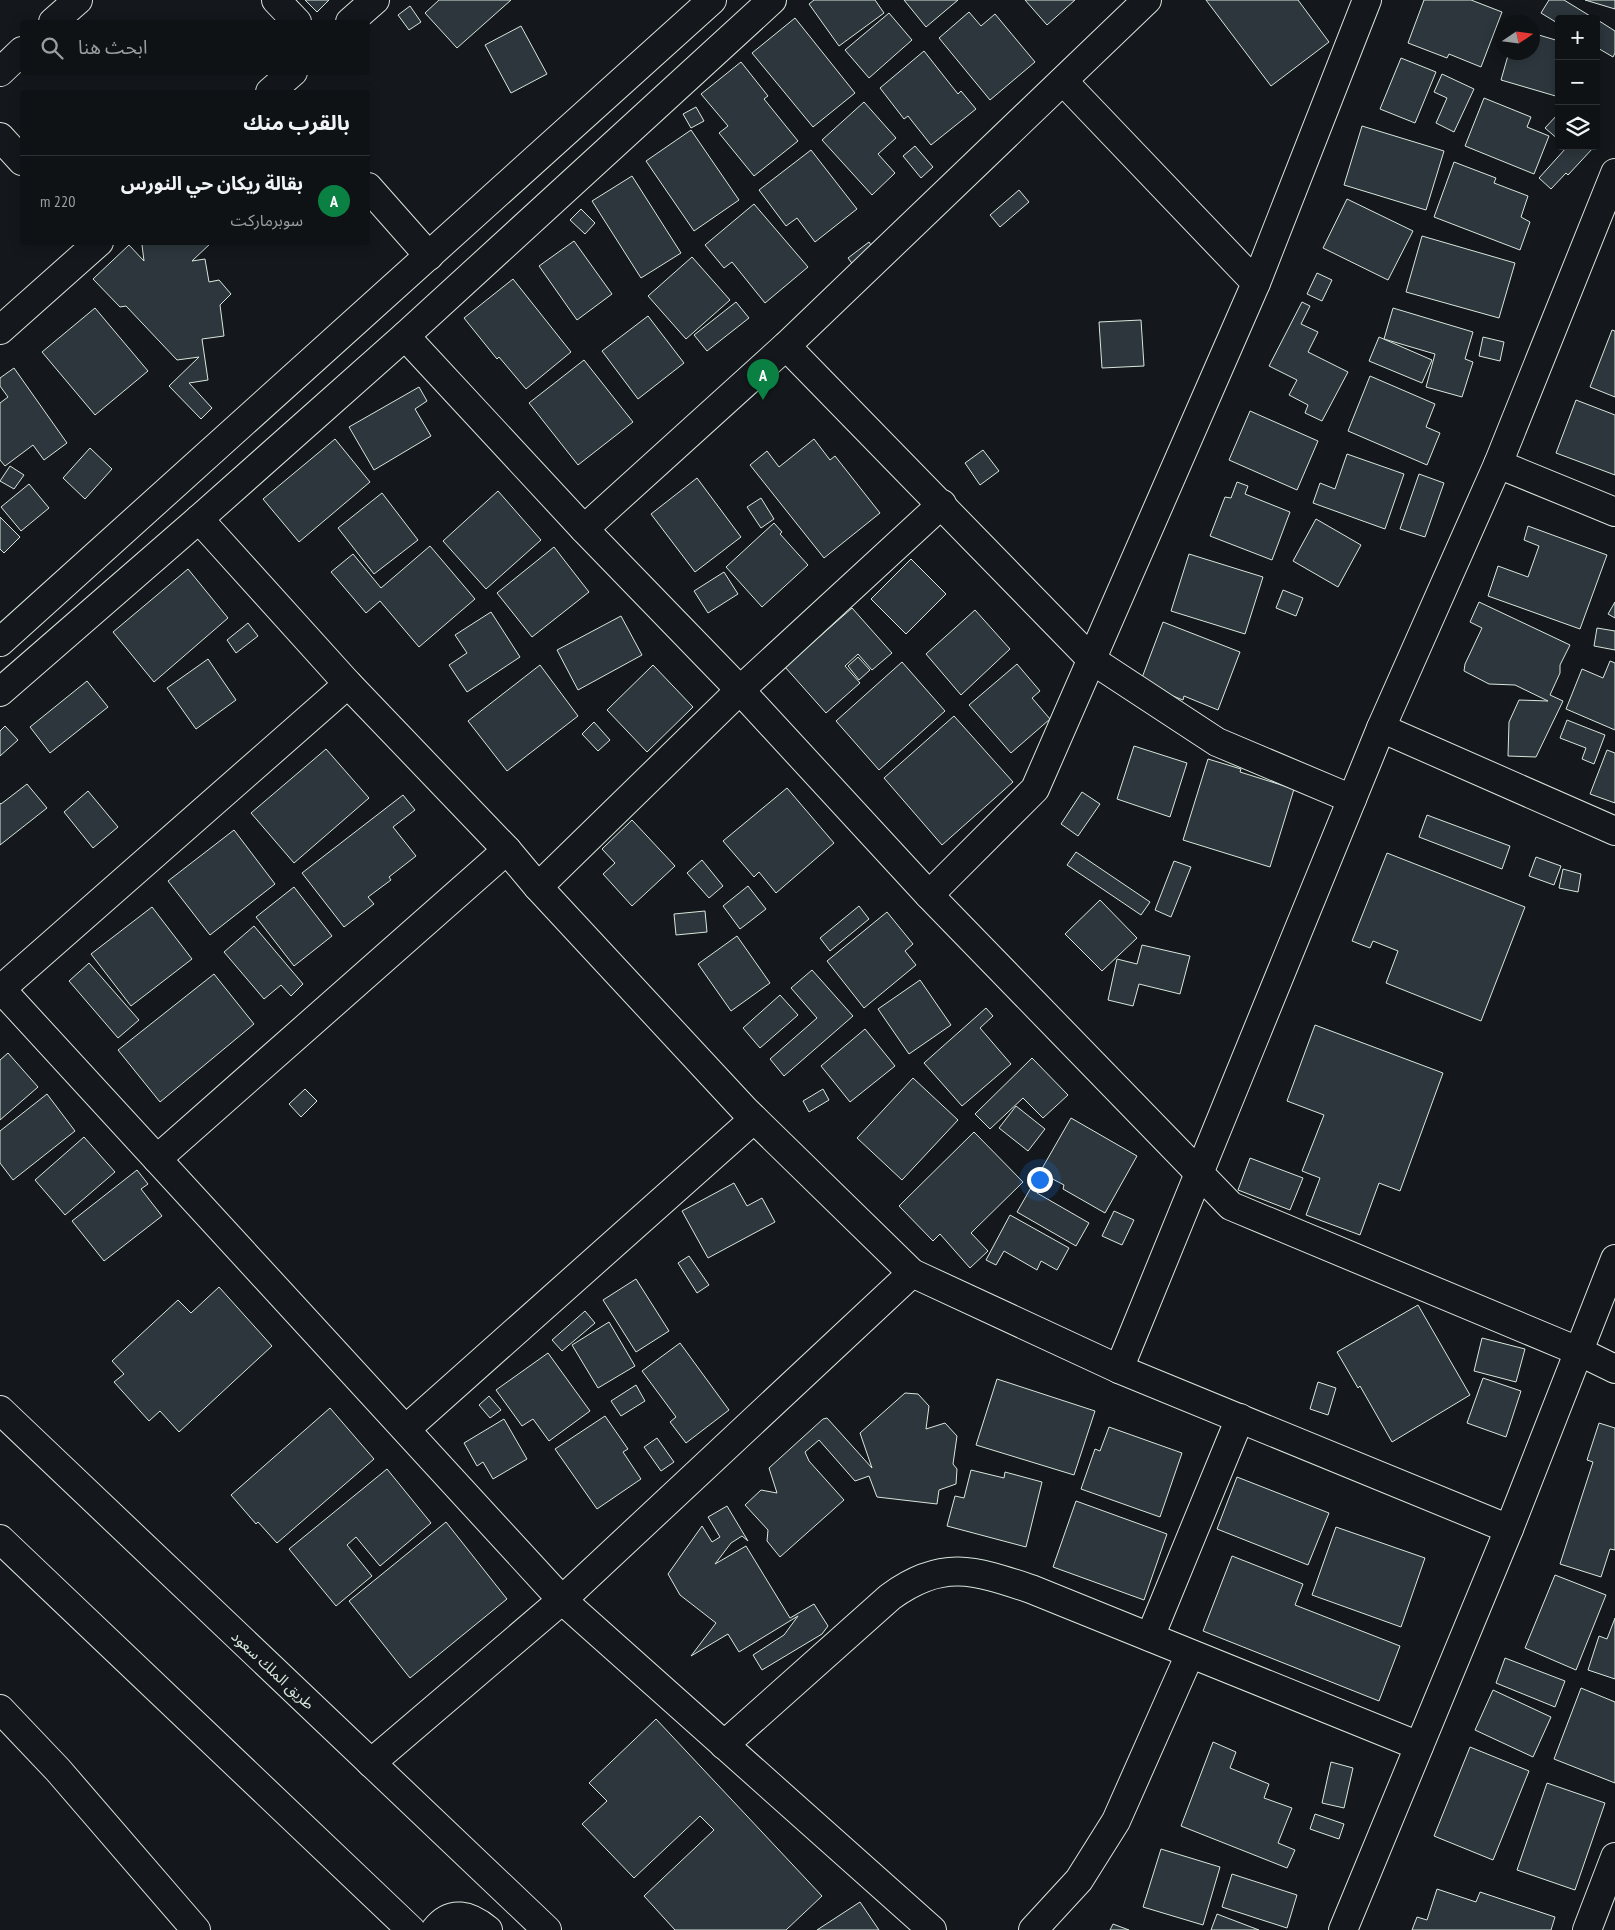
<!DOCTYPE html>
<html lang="ar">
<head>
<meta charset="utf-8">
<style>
	:root { --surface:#0f1215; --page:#181b1e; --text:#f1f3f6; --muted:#9b9ea0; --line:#2f3234; --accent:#0b8043 }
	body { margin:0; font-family:"PT Sans Narrow","Noto Sans Arabic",sans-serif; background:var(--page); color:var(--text); direction:rtl }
	.controls { position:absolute; right:15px; top:15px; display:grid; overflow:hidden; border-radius:5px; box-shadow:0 2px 12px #0003 }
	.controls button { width:45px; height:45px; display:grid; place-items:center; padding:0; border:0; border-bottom:1px solid var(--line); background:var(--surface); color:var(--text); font:25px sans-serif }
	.compass { position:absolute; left:1495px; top:15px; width:45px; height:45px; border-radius:50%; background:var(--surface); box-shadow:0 2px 12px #0003; rotate:77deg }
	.you { position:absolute; left:1039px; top:1179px; width:18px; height:18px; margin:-12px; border:4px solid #fff; border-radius:50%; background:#1a73e8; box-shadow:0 0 0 8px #1a73e833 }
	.badge { display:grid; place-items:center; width:32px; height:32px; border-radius:50%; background:var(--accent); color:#fff; font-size:16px; font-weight:700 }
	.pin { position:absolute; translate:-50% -41px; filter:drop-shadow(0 1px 2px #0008) }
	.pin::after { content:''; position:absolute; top:26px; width:18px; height:15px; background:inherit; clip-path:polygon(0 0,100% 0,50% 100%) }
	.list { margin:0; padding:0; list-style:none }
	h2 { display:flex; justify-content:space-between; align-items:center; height:65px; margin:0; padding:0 20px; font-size:21px }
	h2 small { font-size:16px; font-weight:400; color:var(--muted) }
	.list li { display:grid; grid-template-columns:32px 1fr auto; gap:15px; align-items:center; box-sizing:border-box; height:90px; padding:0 20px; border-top:1px solid var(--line) }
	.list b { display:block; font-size:19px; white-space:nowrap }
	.list p { margin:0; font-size:16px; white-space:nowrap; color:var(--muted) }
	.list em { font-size:16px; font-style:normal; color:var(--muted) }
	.icon { flex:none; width:28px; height:28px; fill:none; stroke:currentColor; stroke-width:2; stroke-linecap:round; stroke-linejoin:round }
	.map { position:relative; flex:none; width:1615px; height:1930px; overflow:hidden; direction:ltr }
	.search { position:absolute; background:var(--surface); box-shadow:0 2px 12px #0003; left:20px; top:20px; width:350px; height:55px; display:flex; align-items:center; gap:12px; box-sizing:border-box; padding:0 18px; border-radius:5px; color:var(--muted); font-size:19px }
	.panel { position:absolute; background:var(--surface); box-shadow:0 2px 12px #0003; left:20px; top:90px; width:350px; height:155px; border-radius:5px; direction:rtl }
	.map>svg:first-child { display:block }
	.building { fill:#2c363c; stroke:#d8e6dc }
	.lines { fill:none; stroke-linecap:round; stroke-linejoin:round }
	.minor-casing { stroke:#d8e6dc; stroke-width:30 }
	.major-casing { stroke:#d8e6dc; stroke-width:30 }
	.minor { stroke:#14181c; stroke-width:28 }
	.major { stroke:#14181c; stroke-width:28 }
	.labels { text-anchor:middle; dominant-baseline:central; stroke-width:4; stroke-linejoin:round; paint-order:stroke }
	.street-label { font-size:15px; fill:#d8e6dc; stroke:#14181c }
</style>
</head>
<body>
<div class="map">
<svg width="1615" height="1930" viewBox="0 0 1615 1930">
	<rect width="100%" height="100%" fill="#14181c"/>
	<!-- building -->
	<g class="building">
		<polygon points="305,0 329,0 317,12"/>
		<polygon points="439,0 511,0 457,48 425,13"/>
		<polygon points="814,0 875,0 884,13 839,46 809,4"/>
		<polygon points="904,0 958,0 926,27"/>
		<polygon points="1025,0 1075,0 1047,25"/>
		<polygon points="1206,0 1298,0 1329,42 1271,86"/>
		<polygon points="1424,0 1471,0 1502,12 1481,67 1449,54 1447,58 1408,43"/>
		<polygon points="1549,0 1564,0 1595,19 1559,19 1559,24 1541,13"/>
		<polygon points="1585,0 1615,0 1615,9"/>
		<polygon points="410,6 421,22 409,30 398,15"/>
		<polygon points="969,12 981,26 995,14 1035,62 990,100 939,38"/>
		<polygon points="889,13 912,40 869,78 845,50"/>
		<polygon points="795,18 855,93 813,127 752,53"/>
		<polygon points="1596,19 1615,31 1615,53 1613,57 1596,47"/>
		<polygon points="521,26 547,74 511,93 485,45"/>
		<polygon points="1532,33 1559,41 1559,97 1501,80 1509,52 1532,52"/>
		<polygon points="924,51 958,94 961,91 976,109 931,145 908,116 904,119 880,88"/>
		<polygon points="1401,58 1436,72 1415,123 1380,109"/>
		<polygon points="741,62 768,96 764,99 798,141 754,176 719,133 728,126 701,94"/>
		<polygon points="1442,74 1474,89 1454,132 1436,123 1447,98 1434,92"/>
		<polygon points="1484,98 1531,117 1527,127 1549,136 1534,174 1465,146"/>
		<polygon points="864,102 896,138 878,154 895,173 872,195 822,140"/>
		<polygon points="696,107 704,121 691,128 683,114"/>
		<polygon points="1558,114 1559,115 1559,140 1545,128"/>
		<polygon points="1362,126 1444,151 1426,210 1344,185"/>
		<polygon points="691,130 739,200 694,231 646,161"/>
		<polygon points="915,146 933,167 921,178 903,156"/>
		<polygon points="1565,146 1593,148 1568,175 1566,173 1551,189 1539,178 1566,148"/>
		<polygon points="811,150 857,209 815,242 797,218 786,226 759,190"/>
		<polygon points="1454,162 1496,178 1494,183 1528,196 1521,217 1530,222 1520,250 1434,217"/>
		<polygon points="632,176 681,253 641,278 592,201"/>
		<polygon points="1019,190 1029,202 1000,227 990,215"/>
		<polygon points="1347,199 1413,231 1388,280 1323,248"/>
		<polygon points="754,204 808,267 765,303 732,262 724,268 705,245"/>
		<polygon points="581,209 595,223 585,234 570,220"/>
		<polygon points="1422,236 1515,263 1499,318 1406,292"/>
		<polygon points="574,241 612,294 577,320 539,266"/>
		<polygon points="145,242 212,242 192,261 205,259 209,282 219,280 231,294 220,305 224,336 202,339 208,380 189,383 212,408 201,419 169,386 199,357 177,360 126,306 120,307 93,279 129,245 144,261 142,245"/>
		<polygon points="869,242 877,254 857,270 848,258"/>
		<polygon points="692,257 730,300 686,339 648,296"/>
		<polygon points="1317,273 1332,280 1322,301 1307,294"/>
		<polygon points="513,279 571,352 526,389 499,357 497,359 464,318"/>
		<polygon points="736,302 749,318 707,351 694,335"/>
		<polygon points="1302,302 1310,306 1301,324 1318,332 1308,352 1348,372 1322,421 1305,413 1308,405 1289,395 1297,380 1269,366"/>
		<polygon points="95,308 148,371 95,415 42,352"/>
		<polygon points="1393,308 1473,332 1465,359 1473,362 1462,397 1426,387 1435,354 1384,339"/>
		<polygon points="648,316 684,363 638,399 602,351"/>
		<polygon points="1141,320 1144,366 1102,368 1099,322"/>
		<polygon points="1612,330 1615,331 1615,397 1590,387"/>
		<polygon points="1379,337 1432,360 1422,383 1369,361"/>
		<polygon points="1483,337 1504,342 1500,361 1479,356"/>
		<polygon points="584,360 633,422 578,465 529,403"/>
		<polygon points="14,368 67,443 44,460 33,445 5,466 0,460 0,403 8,397 0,386 0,378"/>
		<polygon points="1370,376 1435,404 1426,427 1440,433 1427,465 1348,431"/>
		<polygon points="419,387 427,401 415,409 431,436 374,470 349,427"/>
		<polygon points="1576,400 1615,415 1615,475 1556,453"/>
		<polygon points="1250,411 1318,441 1297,490 1229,460"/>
		<polygon points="335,439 370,482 299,542 263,499"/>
		<polygon points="814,439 830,460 835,456 880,513 824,558 750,465 767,451 779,467"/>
		<polygon points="90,448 112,469 85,499 63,478"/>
		<polygon points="983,450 999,471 980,485 965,463"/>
		<polygon points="1347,454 1404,474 1385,529 1313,503 1320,483 1335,489"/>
		<polygon points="10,466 24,475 14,489 0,481"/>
		<polygon points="1419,474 1444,483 1425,537 1400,529"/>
		<polygon points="697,478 741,537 695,572 651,514"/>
		<polygon points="1237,482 1248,486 1245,494 1290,512 1272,560 1210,536 1225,497 1231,498"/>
		<polygon points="29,484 49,508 21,531 1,507"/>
		<polygon points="498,491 541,540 486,589 443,541"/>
		<polygon points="382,493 418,540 374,574 338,528"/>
		<polygon points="761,498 774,519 761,528 747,507"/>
		<polygon points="0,517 20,537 4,553 0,549"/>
		<polygon points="1316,519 1361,545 1338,587 1293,561"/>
		<polygon points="774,523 782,532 780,534 808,565 762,607 726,567"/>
		<polygon points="1528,526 1607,555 1580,629 1488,596 1498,566 1528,577 1539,546 1524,540"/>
		<polygon points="430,546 475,599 419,647 380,601 366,613 331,572 353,554 381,588"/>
		<polygon points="554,547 589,592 532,637 497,593"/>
		<polygon points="1189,554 1263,577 1245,634 1171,611"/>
		<polygon points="911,559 946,594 906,634 871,599"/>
		<polygon points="188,569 228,618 154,682 113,632"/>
		<polygon points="724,572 738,594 708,613 694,591"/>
		<polygon points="1283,590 1303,598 1296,616 1276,608"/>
		<polygon points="1479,602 1570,645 1560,665 1560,673 1550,695 1563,701 1536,757 1508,756 1509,722 1519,700 1548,701 1515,685 1489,684 1464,671 1465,664 1482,628 1470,622"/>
		<polygon points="1615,602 1615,618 1608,614"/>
		<polygon points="852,608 892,653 872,670 858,654 845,666 860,683 826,713 785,667"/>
		<polygon points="975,610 1010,649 961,695 926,654"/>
		<polygon points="491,612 520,657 467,692 449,665 467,653 455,635"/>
		<polygon points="621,616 642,655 578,690 557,650"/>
		<polygon points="1163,622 1240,652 1218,710 1184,696 1183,700 1140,683"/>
		<polygon points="248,623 258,636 236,653 227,640"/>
		<polygon points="1597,628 1615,631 1615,650 1594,646"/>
		<polygon points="858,657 870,670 859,680 848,666"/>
		<polygon points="208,659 236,700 196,729 167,688"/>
		<polygon points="1610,661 1615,663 1615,730 1566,709 1582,669 1603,678"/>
		<polygon points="902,662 945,711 879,770 836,721"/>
		<polygon points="1017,664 1040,691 1032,698 1050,719 1011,753 969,705"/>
		<polygon points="540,665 578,716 507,771 468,721"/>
		<polygon points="653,665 693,707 647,752 607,710"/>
		<polygon points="87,681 108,707 50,753 30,727"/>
		<polygon points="954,716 1013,782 942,845 884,778"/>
		<polygon points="1567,720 1605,735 1594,764 1582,759 1586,748 1560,738"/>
		<polygon points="594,722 610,740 598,751 582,734"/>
		<polygon points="5,726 18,740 0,756 0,731"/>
		<polygon points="1134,746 1187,763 1170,817 1117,799"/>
		<polygon points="326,749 369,798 294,863 251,813"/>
		<polygon points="1607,750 1615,753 1615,803 1590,794"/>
		<polygon points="1208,759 1241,769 1240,772 1294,789 1270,867 1183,840"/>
		<polygon points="27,784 47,808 0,845 0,803 1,804"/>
		<polygon points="787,788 834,843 776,893 759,872 754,877 723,841"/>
		<polygon points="88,791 118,827 93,848 64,812"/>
		<polygon points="1082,792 1100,804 1078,836 1061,824"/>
		<polygon points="403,795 415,810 393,827 416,856 389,877 391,880 368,897 374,904 344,927 302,873"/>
		<polygon points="1427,815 1510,846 1502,869 1419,837"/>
		<polygon points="632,820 675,866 632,906 603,874 615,863 602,849"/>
		<polygon points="234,830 275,884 210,935 168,881"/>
		<polygon points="1076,852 1150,902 1141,915 1067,865"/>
		<polygon points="1387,853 1525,907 1481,1021 1386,983 1398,951 1373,941 1370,948 1352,941"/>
		<polygon points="1536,857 1561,866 1554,885 1529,876"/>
		<polygon points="702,860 723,886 709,898 687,873"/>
		<polygon points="1174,861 1191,867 1171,917 1155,910"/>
		<polygon points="1563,869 1581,874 1578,892 1559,888"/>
		<polygon points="748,886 766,909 740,929 723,906"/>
		<polygon points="294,887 332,936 294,966 256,917"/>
		<polygon points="1100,900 1137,938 1102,971 1065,934"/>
		<polygon points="859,906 869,919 830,951 820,938"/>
		<polygon points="152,907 192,959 131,1006 91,954"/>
		<polygon points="705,911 707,932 676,935 674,914"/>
		<polygon points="887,912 913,944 905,951 916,965 864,1008 827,961"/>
		<polygon points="254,926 303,984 291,996 281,985 264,999 224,952"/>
		<polygon points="737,936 770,983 731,1011 698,964"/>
		<polygon points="1142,945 1190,956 1180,994 1139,984 1133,1006 1108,1000 1117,959 1137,964"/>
		<polygon points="89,963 139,1020 118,1038 69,981"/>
		<polygon points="812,970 853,1016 784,1076 770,1059 817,1018 791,988"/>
		<polygon points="214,974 254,1024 160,1102 118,1050"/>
		<polygon points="920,980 951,1025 909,1054 878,1009"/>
		<polygon points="780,995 798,1015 760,1048 743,1028"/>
		<polygon points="986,1008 993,1016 980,1028 1011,1064 962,1106 924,1063"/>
		<polygon points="1315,1025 1443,1073 1400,1191 1379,1183 1360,1235 1306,1215 1320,1178 1302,1171 1324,1115 1287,1101"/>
		<polygon points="865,1029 895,1066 850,1102 821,1066"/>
		<polygon points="8,1053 38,1087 0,1120 0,1060"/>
		<polygon points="1032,1058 1068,1095 1043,1118 1023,1098 990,1129 975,1114"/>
		<polygon points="913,1078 958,1120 902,1180 857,1138"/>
		<polygon points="305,1089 317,1101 301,1117 289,1104"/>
		<polygon points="823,1089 829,1100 809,1112 803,1101"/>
		<polygon points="47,1094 75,1131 13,1180 0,1163 0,1131"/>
		<polygon points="1016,1106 1045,1129 1028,1151 999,1128"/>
		<polygon points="1071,1118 1137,1156 1105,1213 1063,1189 1064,1185 1047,1176 1037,1193 1089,1223 1076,1246 1017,1212"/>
		<polygon points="974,1132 1023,1182 971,1233 988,1251 970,1268 940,1234 933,1241 899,1206"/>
		<polygon points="84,1137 115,1172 65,1215 35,1180"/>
		<polygon points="1250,1158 1303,1178 1290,1210 1238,1190"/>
		<polygon points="137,1170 148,1184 141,1189 162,1216 104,1261 72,1221"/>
		<polygon points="734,1183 747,1206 762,1198 775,1222 708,1258 682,1211"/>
		<polygon points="1114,1211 1134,1220 1122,1245 1102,1236"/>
		<polygon points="1010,1215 1069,1248 1057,1270 1041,1261 1037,1270 1004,1251 996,1265 986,1260"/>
		<polygon points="689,1256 709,1285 697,1293 678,1263"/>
		<polygon points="636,1279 669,1331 636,1352 603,1300"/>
		<polygon points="219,1287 272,1346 179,1432 160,1411 149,1421 114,1382 124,1374 112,1361 178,1300 191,1313"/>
		<polygon points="1418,1305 1470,1395 1392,1442 1360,1386 1358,1388 1337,1352"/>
		<polygon points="585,1311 595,1323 562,1351 552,1340"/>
		<polygon points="609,1322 635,1366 598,1388 572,1345"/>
		<polygon points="1482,1338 1525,1349 1516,1382 1474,1371"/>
		<polygon points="680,1343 729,1410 686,1443 670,1422 676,1417 642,1371"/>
		<polygon points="548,1353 590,1411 549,1441 533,1419 522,1426 496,1390"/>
		<polygon points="1483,1378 1521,1391 1506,1437 1467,1423"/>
		<polygon points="997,1379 1095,1411 1074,1475 976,1445"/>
		<polygon points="1318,1382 1336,1388 1328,1415 1310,1409"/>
		<polygon points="636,1385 645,1401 621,1416 611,1401"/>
		<polygon points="905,1393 918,1394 929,1406 926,1429 945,1423 957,1436 953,1464 957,1469 956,1484 939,1490 937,1504 877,1497 869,1476 855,1481 819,1440 805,1452 809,1461 844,1500 780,1557 767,1541 768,1530 745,1505 761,1490 777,1493 769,1468 823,1419 827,1418 872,1468 860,1433"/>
		<polygon points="489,1396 501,1410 490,1418 479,1405"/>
		<polygon points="330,1408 374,1459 277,1543 258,1522 256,1524 231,1495"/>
		<polygon points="605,1416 628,1449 623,1452 641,1479 597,1509 555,1449"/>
		<polygon points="504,1419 527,1459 493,1479 483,1462 477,1466 464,1443"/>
		<polygon points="1599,1423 1615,1428 1615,1550 1610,1549 1601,1577 1560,1564 1593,1462 1587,1460"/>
		<polygon points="1109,1427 1182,1453 1160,1517 1081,1489 1095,1449 1100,1451"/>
		<polygon points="657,1438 674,1462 661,1471 644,1447"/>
		<polygon points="387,1469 431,1523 380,1566 356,1537 347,1545 372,1576 336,1606 289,1549"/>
		<polygon points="971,1470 1004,1478 1005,1472 1042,1482 1026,1547 947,1526 955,1496 964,1498"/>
		<polygon points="1237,1477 1329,1513 1308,1565 1217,1529"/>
		<polygon points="1076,1501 1167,1534 1144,1600 1053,1567"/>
		<polygon points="727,1506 748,1541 742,1536 731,1543 715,1564 746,1546 790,1618 814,1604 828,1626 822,1634 762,1670 753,1655 784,1635 798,1616 739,1652 728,1634 691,1656 716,1623 680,1595 668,1574 702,1526 712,1542 720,1537 708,1517"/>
		<polygon points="446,1522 507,1599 410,1678 349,1601"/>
		<polygon points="1336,1527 1425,1558 1401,1627 1312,1595"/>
		<polygon points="1232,1556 1303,1584 1295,1605 1400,1646 1379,1701 1203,1631"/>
		<polygon points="1555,1575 1606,1595 1576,1670 1525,1648"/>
		<polygon points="1615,1618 1615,1679 1588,1670 1599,1636 1607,1639"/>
		<polygon points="1505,1658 1565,1681 1555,1707 1496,1683"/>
		<polygon points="1581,1688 1615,1702 1615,1783 1554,1759"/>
		<polygon points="1493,1690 1551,1717 1533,1757 1475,1730"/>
		<polygon points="656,1719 822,1896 786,1930 675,1930 644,1896 714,1830 700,1816 634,1878 582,1824 607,1801 589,1783"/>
		<polygon points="1213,1742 1236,1752 1230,1768 1269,1784 1264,1798 1292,1808 1278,1843 1295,1850 1287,1868 1181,1826"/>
		<polygon points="1470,1747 1529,1771 1493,1860 1434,1836"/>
		<polygon points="1331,1762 1353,1768 1344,1808 1322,1803"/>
		<polygon points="1547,1783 1605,1803 1575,1890 1517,1870"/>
		<polygon points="1315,1814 1344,1824 1339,1839 1310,1829"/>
		<polygon points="1161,1849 1220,1867 1203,1925 1143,1907"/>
		<polygon points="1232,1874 1297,1895 1287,1928 1222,1907"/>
		<polygon points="1437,1889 1476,1902 1480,1892 1555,1917 1551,1930 1412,1930 1417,1917 1427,1920"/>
		<polygon points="860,1902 879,1930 817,1930"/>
		<polygon points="1217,1914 1259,1930 1211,1930"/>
		<polygon points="1113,1924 1129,1930 1110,1930"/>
	</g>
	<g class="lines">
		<!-- minor casing -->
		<g class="minor-casing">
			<g id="minor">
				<polyline points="276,0 297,22"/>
				<polyline points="53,22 78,0"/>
				<polyline points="350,22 375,0"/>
				<polyline points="0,72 22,51"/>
				<polyline points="270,92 293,72"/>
				<polyline points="0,137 22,161"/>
				<polyline points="368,187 429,256"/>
				<polyline points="1256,283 1367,0"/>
				<polyline points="0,330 99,242"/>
				<polyline points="405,336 584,529 740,690 929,895 1231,1206 1578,1351 1615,1369"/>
				<polyline points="786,346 1092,660 1217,742 1352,799"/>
				<polyline points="1498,464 1615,512"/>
				<polyline points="199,519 348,684 507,850 538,887 745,1110 912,1273 1119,1369 1509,1529"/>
				<polyline points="584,529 786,346 1147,0"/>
				<polyline points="0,642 712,0"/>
				<polyline points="0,692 199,519 405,336 772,0"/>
				<polyline points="1381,728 1615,831"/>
				<polyline points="538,887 740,690 942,504"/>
				<polyline points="929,895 1035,789 1256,283 1063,81"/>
				<polyline points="0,988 562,1600 932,1930"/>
				<polyline points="1,989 348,684"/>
				<polyline points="157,1159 507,850"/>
				<polyline points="1119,1369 1381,728 1498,464 1615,173"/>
				<polyline points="406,1429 754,1119"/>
				<polyline points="1150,1637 1240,1418"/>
				<polyline points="0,1709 58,1770 196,1930"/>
				<path d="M724,1745L890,1597C942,1559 974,1570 1031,1589L1419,1746"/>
				<polyline points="371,1763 562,1600 912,1273"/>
				<polyline points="1033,1930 1079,1880 1116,1821 1190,1654"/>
				<polyline points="1343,1930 1509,1529 1615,1259"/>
				<polyline points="1587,1930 1615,1857"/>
			</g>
		</g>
		<!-- major casing -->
		<g class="major-casing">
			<g id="major">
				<polyline points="0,1410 547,1930"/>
				<polyline points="0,1539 411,1930"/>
				<path d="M435,1930C451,1909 470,1915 488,1930"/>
			</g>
		</g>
		<!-- minor -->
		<use href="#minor" class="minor"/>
		<!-- major -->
		<use href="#major" class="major"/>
	</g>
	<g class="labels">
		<!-- street labels -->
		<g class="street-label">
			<text transform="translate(273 1670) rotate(43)">طريق الملك سعود</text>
		</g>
	</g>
</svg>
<div class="controls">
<button>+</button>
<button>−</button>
<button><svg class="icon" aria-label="layers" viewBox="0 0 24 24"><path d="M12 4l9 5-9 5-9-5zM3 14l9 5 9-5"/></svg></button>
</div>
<svg class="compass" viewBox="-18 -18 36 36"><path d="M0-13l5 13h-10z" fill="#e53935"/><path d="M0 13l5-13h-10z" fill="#9b9ea0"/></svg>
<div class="you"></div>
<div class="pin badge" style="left:763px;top:400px">A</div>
<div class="search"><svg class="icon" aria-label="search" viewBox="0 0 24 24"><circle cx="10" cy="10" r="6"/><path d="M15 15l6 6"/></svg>ابحث هنا</div>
<section class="panel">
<h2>بالقرب منك<small></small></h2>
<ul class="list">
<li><span class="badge">A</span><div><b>بقالة ريكان حي النورس</b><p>سوبرماركت</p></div><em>220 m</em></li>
</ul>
</section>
</div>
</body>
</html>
